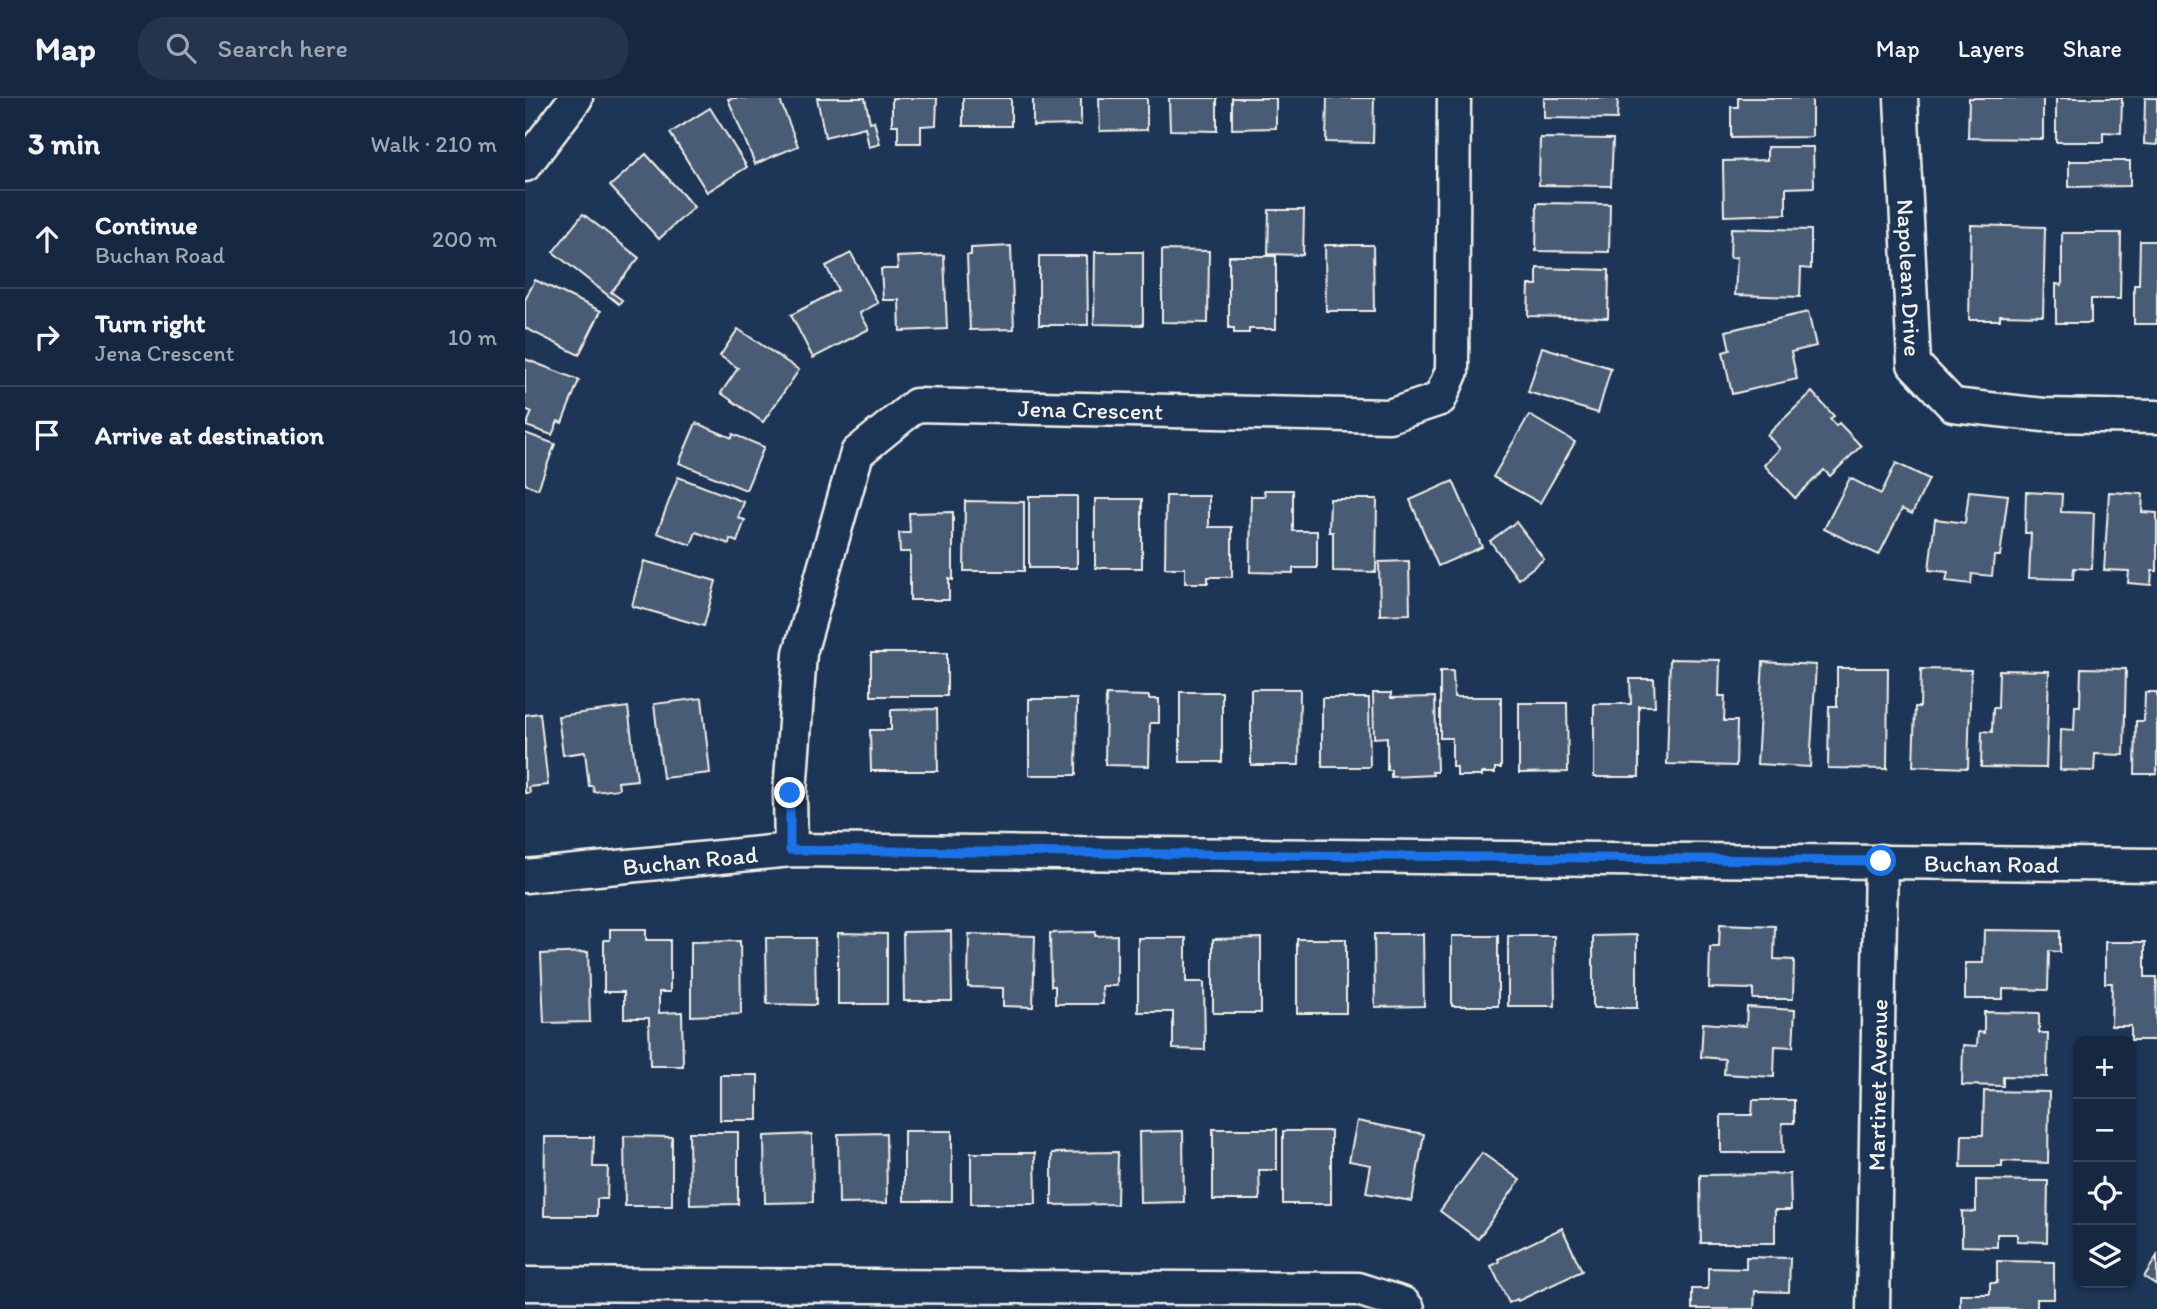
<!DOCTYPE html>
<html lang="en">
<head>
<meta charset="utf-8">
<style>
	:root { --surface:#162841; --page:#23344c; --text:#f1f3f6; --muted:#9ea6b1; --line:#35445a }
	body { margin:0; font-family:Itim,sans-serif; background:var(--page); color:var(--text) }
	.controls { position:absolute; right:21px; bottom:21px; display:grid; overflow:hidden; border-radius:14px; box-shadow:0 2px 5px #0004 }
	.controls button { width:63px; height:63px; display:grid; place-items:center; padding:0; border:0; border-bottom:2px solid var(--line); background:var(--surface); color:var(--text); font:35px sans-serif }
	.stop { position:absolute; width:21px; height:21px; margin:-16px; border:5px solid #1a73e8; border-radius:50%; background:#fff }
	.stop.end { background:#1a73e8; border-color:#fff; box-shadow:0 2px 7px #0008 }
	.list { margin:0; padding:0; list-style:none }
	h2 { display:flex; justify-content:space-between; align-items:center; height:91px; margin:0; padding:0 28px; font-size:30px }
	h2 small { font-size:23px; font-weight:400; color:var(--muted) }
	.list li { display:grid; grid-template-columns:46px 1fr auto; gap:21px; align-items:center; box-sizing:border-box; height:98px; padding:0 28px; border-top:2px solid var(--line) }
	.list b { display:block; font-size:26px; white-space:nowrap }
	.list p { margin:0; font-size:23px; white-space:nowrap; color:var(--muted) }
	.list em { font-size:23px; font-style:normal; color:var(--muted) }
	.icon { flex:none; width:38px; height:38px; fill:none; stroke:currentColor; stroke-width:2; stroke-linecap:round; stroke-linejoin:round }
	.map { position:relative; flex:none; width:1632px; height:1211px; overflow:hidden }
	header { display:flex; align-items:center; gap:42px; box-sizing:border-box; height:98px; padding:0 35px; background:var(--surface); border-bottom:2px solid var(--line) }
	header strong { font-size:33px }
	nav { display:flex; gap:38px; margin-inline-start:auto; font-size:24px }
	.search { width:490px; height:63px; background:var(--page); display:flex; align-items:center; gap:18px; box-sizing:border-box; padding:0 24px; border-radius:28px; color:var(--muted); font-size:26px }
	main { display:flex }
	aside { flex:1; background:var(--surface) }
	.map>svg:first-child { display:block }
	.building { fill:#485b74; stroke:#f4f1e8; stroke-width:2 }
	.lines { fill:none; stroke-linecap:round; stroke-linejoin:round }
	.minor-casing { stroke:#f4f1e8; stroke-width:37 }
	.minor { stroke:#1d3557; stroke-width:32 }
	.route { stroke:#1a73e8; stroke-width:9 }
	.labels { text-anchor:middle; dominant-baseline:central; stroke-width:5; stroke-linejoin:round; paint-order:stroke }
	.street-label { font-size:24px; fill:#f4f1e8; stroke:#1d3557 }
</style>
</head>
<body>
<header>
<strong>Map</strong>
<div class="search"><svg class="icon" aria-label="search" viewBox="0 0 24 24"><circle cx="10" cy="10" r="6"/><path d="M15 15l6 6"/></svg>Search here</div>
<nav><a>Map</a><a>Layers</a><a>Share</a></nav>
</header>
<main>
<aside>
<h2>3 min<small>Walk · 210 m</small></h2>
<ul class="list">
<li><svg class="icon" aria-label="ahead" viewBox="0 0 24 24"><path d="M12 20V5M6 11l6-6 6 6"/></svg><div><b>Continue</b><p>Buchan Road</p></div><em>200 m</em></li>
<li><svg class="icon" aria-label="right" viewBox="0 0 24 24"><path d="M7 20v-9h11M14 6l5 5-5 5"/></svg><div><b>Turn right</b><p>Jena Crescent</p></div><em>10 m</em></li>
<li><svg class="icon" aria-label="arrive" viewBox="0 0 24 24"><path d="M6 21V4h12l-3 4 3 4H6"/></svg><div><b>Arrive at destination</b></div></li>
</ul>
</aside>
<div class="map">
<svg width="1632" height="1211" viewBox="0 0 1632 1211">
	<rect width="100%" height="100%" fill="#1d3557"/>
	<filter id="ink" filterUnits="userSpaceOnUse"><feTurbulence type="fractalNoise" baseFrequency=".0143" numOctaves="2"/><feDisplacementMap in="SourceGraphic" scale="14" xChannelSelector="R" yChannelSelector="G"/><feConvolveMatrix kernelMatrix="1 2 1 2 8 2 1 2 1" color-interpolation-filters="sRGB"/></filter>
	<g filter="url(#ink)">
		<!-- building -->
		<g class="building">
			<polygon points="207,0 254,0 273,48 230,66 203,1"/>
			<polygon points="292,0 340,0 345,24 349,23 355,46 344,49 340,29 300,39"/>
			<polygon points="367,0 412,0 411,27 396,28 396,45 373,45 373,27 367,27"/>
			<rect x="438" y="0" width="48" height="28"/>
			<polygon points="508,0 556,0 556,27 508,28"/>
			<polygon points="574,0 622,0 622,32 575,33"/>
			<polygon points="644,0 692,0 692,33 645,32"/>
			<polygon points="707,0 751,0 751,30 707,31"/>
			<polygon points="802,0 849,0 848,45 801,44"/>
			<polygon points="1019,0 1093,0 1092,21 1019,20"/>
			<polygon points="1213,0 1287,0 1287,39 1206,40 1206,9 1213,9"/>
			<polygon points="1444,0 1518,0 1518,41 1443,40"/>
			<polygon points="1531,0 1597,0 1596,35 1578,34 1578,44 1531,44"/>
			<polygon points="1620,0 1632,0 1632,47 1619,46"/>
			<polygon points="185,10 222,69 182,94 145,35"/>
			<polygon points="1015,40 1088,41 1086,88 1014,87"/>
			<polygon points="1242,49 1288,49 1289,89 1261,90 1261,116 1199,118 1198,63 1242,62"/>
			<polygon points="121,56 169,109 134,141 85,88"/>
			<polygon points="1544,63 1605,63 1605,88 1544,89"/>
			<polygon points="1012,105 1085,106 1084,154 1011,153"/>
			<polygon points="744,112 779,112 778,157 743,156"/>
			<polygon points="58,116 114,160 86,194 97,202 94,206 28,154"/>
			<polygon points="1446,127 1520,129 1518,218 1475,217 1475,222 1444,222"/>
			<polygon points="1206,130 1286,132 1286,171 1276,170 1275,199 1210,197 1212,159 1205,160"/>
			<polygon points="1537,135 1596,135 1595,201 1566,201 1566,225 1531,225 1531,186 1537,187"/>
			<polygon points="1615,143 1632,143 1632,226 1609,226 1609,187 1614,187"/>
			<polygon points="800,147 848,147 849,213 801,213"/>
			<polygon points="486,148 489,231 445,232 442,157 446,157 446,150"/>
			<polygon points="637,152 684,153 683,225 637,224"/>
			<polygon points="570,154 618,154 618,227 569,226"/>
			<polygon points="326,155 353,205 335,215 344,231 288,260 266,217 313,192 301,168"/>
			<polygon points="419,157 422,231 375,233 374,202 358,202 356,171 373,171 372,159"/>
			<polygon points="514,158 562,158 563,227 514,227"/>
			<polygon points="704,158 751,158 751,231 724,231 724,235 709,235 709,230 704,230"/>
			<polygon points="1012,170 1084,172 1083,220 1003,218 1004,187 1012,187"/>
			<polygon points="10,182 76,213 54,257 0,230 0,202"/>
			<polygon points="1283,214 1291,248 1266,254 1272,281 1207,296 1198,254 1205,252 1201,233"/>
			<polygon points="213,231 274,272 238,324 196,295 213,270 195,258"/>
			<polygon points="1017,249 1086,270 1073,315 1003,294"/>
			<polygon points="0,261 54,282 37,325 33,323 27,337 1,328 7,314 0,311"/>
			<polygon points="1287,294 1309,318 1305,321 1311,328 1314,325 1336,348 1305,378 1299,372 1270,400 1239,367 1255,351 1242,337"/>
			<polygon points="1004,317 1050,344 1015,405 968,379"/>
			<polygon points="171,325 207,340 208,336 239,349 221,392 154,365"/>
			<polygon points="0,335 30,346 13,391 0,386"/>
			<polygon points="1371,365 1404,381 1387,416 1377,411 1354,457 1299,431 1325,380 1356,396"/>
			<polygon points="153,379 219,404 213,420 220,422 212,444 205,441 204,446 171,434 166,447 132,435"/>
			<polygon points="928,383 957,449 913,468 885,402"/>
			<polygon points="739,392 768,392 768,433 792,433 792,470 768,470 768,475 725,474 726,398 740,398"/>
			<polygon points="1444,393 1483,397 1475,458 1469,458 1467,478 1447,476 1446,486 1421,483 1423,474 1404,472 1410,421 1440,425"/>
			<polygon points="1501,394 1537,396 1536,414 1569,415 1567,471 1549,470 1548,481 1504,480 1506,435 1500,435"/>
			<polygon points="1584,394 1618,396 1617,414 1632,415 1632,473 1627,473 1626,487 1603,485 1604,473 1579,472"/>
			<rect x="504" y="398" width="48" height="72"/>
			<polygon points="641,398 684,398 684,429 707,429 707,479 683,479 683,485 660,485 660,470 640,470"/>
			<rect x="570" y="401" width="47" height="69"/>
			<polygon points="805,401 852,401 851,474 808,473 808,434 804,434"/>
			<polygon points="440,403 499,404 499,473 439,473"/>
			<polygon points="428,414 428,482 424,481 424,502 385,502 385,454 375,454 374,435 385,435 384,415"/>
			<polygon points="991,424 1019,461 993,481 965,443"/>
			<polygon points="119,463 191,483 179,528 107,508"/>
			<polygon points="884,463 885,516 855,517 854,464"/>
			<rect x="346" y="555" width="76" height="43"/>
			<polygon points="1145,561 1195,562 1194,598 1200,598 1199,623 1212,623 1211,668 1142,666"/>
			<polygon points="1238,564 1291,567 1285,669 1232,666"/>
			<polygon points="1312,570 1363,570 1362,671 1303,670 1304,608 1312,608"/>
			<polygon points="1556,570 1601,571 1599,657 1570,656 1569,673 1535,672 1536,631 1549,632 1550,608 1555,608"/>
			<polygon points="1396,571 1446,572 1443,670 1388,668 1390,609 1395,609"/>
			<polygon points="1474,572 1524,573 1521,670 1456,669 1457,633 1467,634 1468,610 1473,610"/>
			<polygon points="915,573 928,573 929,599 976,599 976,670 970,670 970,675 957,675 957,678 932,678 932,669 927,669 927,640 915,640"/>
			<polygon points="1105,581 1129,581 1130,608 1114,608 1114,679 1069,679 1069,606 1106,606"/>
			<polygon points="726,591 775,591 774,667 726,667"/>
			<rect x="655" y="594" width="42" height="70"/>
			<polygon points="1620,594 1632,594 1632,676 1610,676 1611,623 1619,623"/>
			<polygon points="848,595 866,595 866,600 910,599 912,674 907,674 908,677 866,679 866,672 862,672 862,639 849,640"/>
			<polygon points="581,597 624,598 624,601 634,601 634,625 625,625 624,668 580,667"/>
			<polygon points="177,600 185,675 138,680 129,606"/>
			<polygon points="797,600 844,600 845,669 797,669"/>
			<polygon points="504,601 552,601 551,677 504,677"/>
			<polygon points="994,605 1042,605 1043,674 994,675"/>
			<polygon points="103,609 112,682 93,684 94,691 69,694 68,688 64,688 60,654 38,657 33,618"/>
			<polygon points="412,611 413,673 346,673 345,632 366,632 366,612"/>
			<polygon points="15,615 23,687 4,689 5,695 0,695 0,617"/>
			<polygon points="1195,826 1250,828 1249,861 1269,862 1268,901 1228,901 1228,891 1184,890 1185,849 1194,849"/>
			<polygon points="85,831 121,831 121,842 145,842 145,894 134,894 134,915 157,914 158,968 125,968 124,920 99,920 99,894 79,894 79,842 85,842"/>
			<polygon points="1459,832 1535,833 1535,854 1524,853 1523,892 1478,891 1478,901 1440,901 1440,865 1458,865"/>
			<polygon points="426,833 427,903 379,903 378,834"/>
			<polygon points="570,834 570,838 592,837 592,888 577,888 578,906 530,906 530,888 526,888 525,835"/>
			<polygon points="313,835 362,836 362,906 313,906"/>
			<polygon points="444,836 510,838 508,909 478,908 478,890 443,889"/>
			<polygon points="849,836 898,836 899,908 850,909"/>
			<polygon points="1112,837 1112,910 1068,910 1068,838"/>
			<rect x="927" y="838" width="46" height="70"/>
			<polygon points="983,838 1029,838 1030,908 983,908"/>
			<polygon points="241,840 290,840 291,907 242,906"/>
			<polygon points="613,840 661,840 661,884 679,884 680,952 648,951 648,914 613,914"/>
			<polygon points="736,840 736,915 688,915 688,841"/>
			<rect x="772" y="841" width="49" height="74"/>
			<polygon points="215,843 216,916 166,918 166,844"/>
			<polygon points="1580,844 1620,844 1620,879 1632,879 1631,942 1606,942 1606,928 1586,928 1587,885 1580,885"/>
			<polygon points="63,854 65,924 19,925 16,856"/>
			<polygon points="1222,909 1270,912 1268,949 1250,948 1249,979 1199,976 1200,961 1176,959 1178,925 1221,928"/>
			<polygon points="1459,914 1514,915 1514,935 1523,935 1522,979 1478,978 1478,988 1437,987 1438,947 1452,948 1453,934 1459,935"/>
			<rect x="195" y="977" width="38" height="45"/>
			<polygon points="1459,993 1524,994 1523,1065 1477,1063 1477,1069 1436,1069 1437,1037 1458,1037"/>
			<polygon points="1228,1002 1269,1002 1269,1025 1257,1025 1258,1055 1196,1055 1196,1017 1227,1017"/>
			<polygon points="832,1023 899,1036 887,1103 841,1095 846,1067 824,1063"/>
			<polygon points="688,1031 752,1031 752,1072 734,1072 735,1102 688,1102"/>
			<rect x="379" y="1033" width="48" height="70"/>
			<polygon points="658,1033 659,1104 615,1105 614,1034"/>
			<rect x="758" y="1033" width="48" height="73"/>
			<polygon points="164,1034 213,1034 213,1106 165,1107"/>
			<polygon points="361,1035 362,1105 314,1106 313,1036"/>
			<polygon points="287,1036 288,1104 240,1105 239,1038"/>
			<polygon points="99,1038 147,1039 147,1108 100,1108"/>
			<polygon points="20,1039 69,1039 68,1069 83,1069 82,1101 72,1101 72,1118 19,1118"/>
			<polygon points="593,1054 592,1106 527,1107 527,1055"/>
			<polygon points="446,1055 510,1055 511,1106 446,1106"/>
			<polygon points="957,1055 995,1082 953,1141 915,1113"/>
			<polygon points="1265,1076 1266,1112 1250,1112 1250,1145 1176,1145 1175,1077"/>
			<polygon points="1451,1082 1523,1083 1522,1144 1492,1143 1492,1136 1472,1136 1472,1149 1437,1148 1437,1113 1451,1114"/>
			<polygon points="1037,1130 1057,1173 993,1203 992,1201 984,1205 966,1168 974,1164 973,1161"/>
			<polygon points="1632,1158 1632,1187 1619,1179"/>
			<polygon points="1221,1159 1265,1160 1264,1194 1230,1193 1229,1211 1167,1211 1167,1191 1183,1191 1183,1170 1221,1171"/>
			<polygon points="1472,1163 1529,1164 1529,1201 1512,1201 1512,1211 1435,1211 1435,1196 1465,1196 1465,1185 1472,1185"/>
		</g>
		<g class="lines">
			<!-- minor casing -->
			<g class="minor-casing">
				<g id="minor">
					<path id="s1" d="M1376,0L1389,266L1428,307L1519,317L1632,319"/>
					<polyline points="0,67 51,0"/>
					<path id="s2" d="M266,752L265,695L275,555L332,355L391,307L864,318L915,301L927,273L929,0"/>
					<path id="s3" d="M0,778L266,752L1632,767"/>
					<polyline points="0,1186 833,1191 879,1206 883,1211"/>
					<path id="s4" d="M1348,1211L1356,763"/>
				</g>
			</g>
			<!-- minor -->
			<use href="#minor" class="minor"/>
		</g>
	</g>
	<g class="lines" filter="url(#ink)">
		<!-- route -->
		<polyline class="route" points="265,695 265,752 1356,763"/>
	</g>
	<g class="labels">
		<!-- street labels -->
		<g class="street-label">
			<text stroke="none"><textPath href="#s1" startOffset="180">Napolean Drive</textPath></text>
			<text stroke="none"><textPath href="#s2" startOffset="656">Jena Crescent</textPath></text>
			<text stroke="none"><textPath href="#s3" startOffset="166">Buchan Road</textPath></text>
			<text stroke="none"><textPath href="#s3" startOffset="1468">Buchan Road</textPath></text>
			<text stroke="none"><textPath href="#s4" startOffset="224">Martinet Avenue</textPath></text>
		</g>
	</g>
</svg>
<div class="controls">
<button>+</button>
<button>−</button>
<button><svg class="icon" aria-label="locate" viewBox="0 0 24 24"><circle cx="12" cy="12" r="6"/><path d="M12 2v4M12 18v4M2 12h4M18 12h4"/></svg></button>
<button><svg class="icon" aria-label="layers" viewBox="0 0 24 24"><path d="M12 4l9 5-9 5-9-5zM3 14l9 5 9-5"/></svg></button>
</div>
<div class="stop" style="left:1356px;top:763px"></div>
<div class="stop end" style="left:265px;top:695px"></div>
</div>
</main>
</body>
</html>
